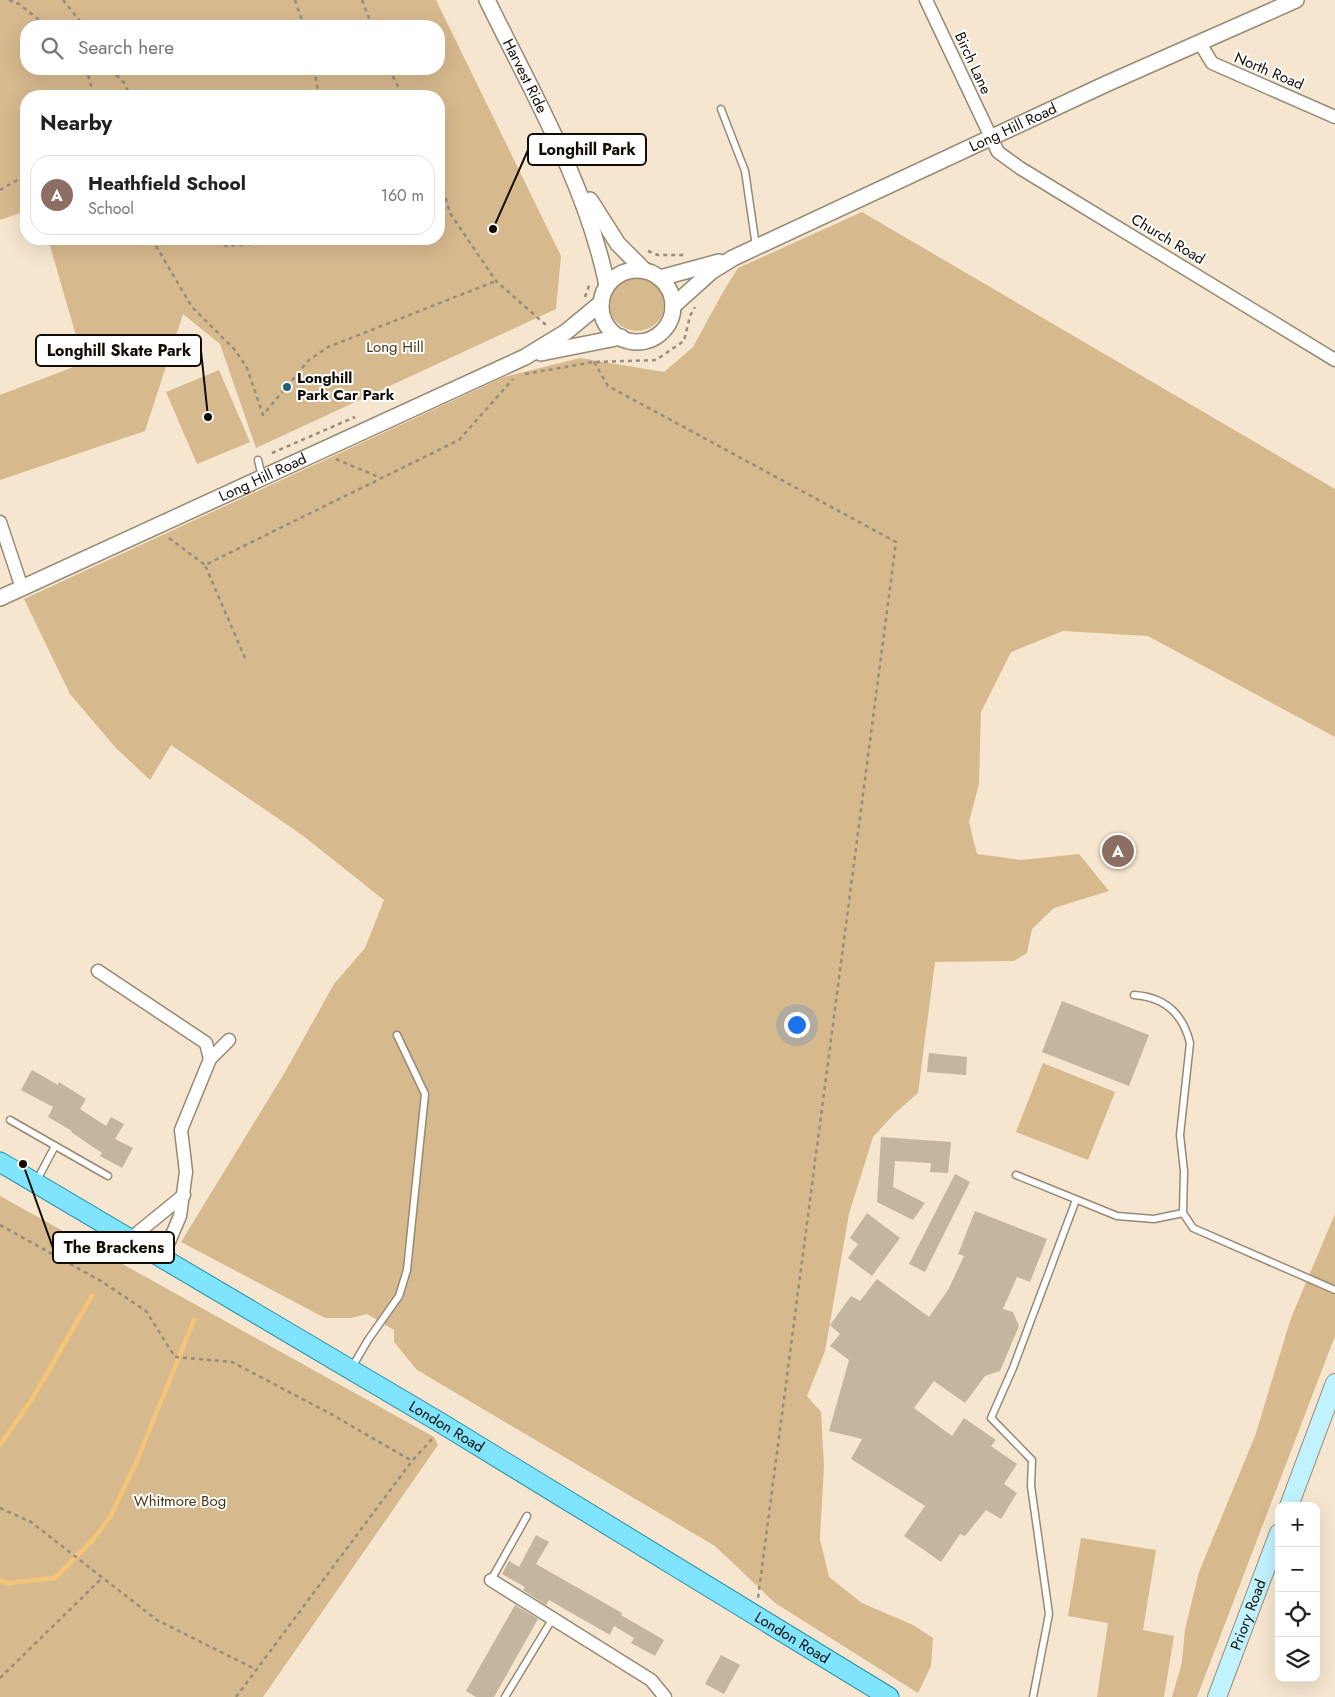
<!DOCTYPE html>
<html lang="en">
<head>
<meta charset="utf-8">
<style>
	:root { --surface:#fff; --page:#f6f6f6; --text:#222; --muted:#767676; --line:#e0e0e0; --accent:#111827 }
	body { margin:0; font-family:Jost,sans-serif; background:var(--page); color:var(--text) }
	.controls { position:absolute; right:15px; bottom:15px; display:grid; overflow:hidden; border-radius:10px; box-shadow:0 5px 20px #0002 }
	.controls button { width:45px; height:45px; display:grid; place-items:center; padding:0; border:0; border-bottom:1px solid var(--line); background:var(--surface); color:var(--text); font:25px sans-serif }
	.you { position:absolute; left:796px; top:1024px; width:18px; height:18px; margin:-12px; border:4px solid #fff; border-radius:50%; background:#1a73e8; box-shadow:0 0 0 8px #1a73e833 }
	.badge { display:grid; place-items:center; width:32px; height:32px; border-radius:50%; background:var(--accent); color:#fff; font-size:16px; font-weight:700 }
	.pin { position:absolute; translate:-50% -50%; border:2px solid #fff; box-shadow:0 1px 5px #0006 }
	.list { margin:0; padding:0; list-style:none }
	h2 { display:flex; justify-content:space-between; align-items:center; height:65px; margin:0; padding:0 20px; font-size:21px }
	h2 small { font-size:16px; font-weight:400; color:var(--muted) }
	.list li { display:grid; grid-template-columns:32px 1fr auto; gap:15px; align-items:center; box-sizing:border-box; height:80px; margin:0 10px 10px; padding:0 10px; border:1px solid var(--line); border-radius:20px }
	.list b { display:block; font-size:19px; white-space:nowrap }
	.list p { margin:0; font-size:16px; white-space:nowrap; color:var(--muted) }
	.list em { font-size:16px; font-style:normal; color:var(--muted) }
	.icon { flex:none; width:28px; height:28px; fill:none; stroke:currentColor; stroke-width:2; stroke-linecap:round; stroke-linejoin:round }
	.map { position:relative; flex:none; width:1335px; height:1697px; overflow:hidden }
	.search { position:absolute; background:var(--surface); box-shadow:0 5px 20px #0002; left:20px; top:20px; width:425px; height:55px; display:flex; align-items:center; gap:12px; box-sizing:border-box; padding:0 18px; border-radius:20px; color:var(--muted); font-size:19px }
	.panel { position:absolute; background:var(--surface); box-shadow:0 5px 20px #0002; left:20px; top:90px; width:425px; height:155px; border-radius:20px }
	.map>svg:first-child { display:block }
	.green { fill:#d7b98e; fill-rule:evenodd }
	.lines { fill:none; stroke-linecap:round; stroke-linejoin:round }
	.stream { stroke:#f6c477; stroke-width:4.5 }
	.building { fill:#c4b59f }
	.service-casing { stroke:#978974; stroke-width:9 }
	.minor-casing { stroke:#978974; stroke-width:15 }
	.tertiary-casing { stroke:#978974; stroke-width:18 }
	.secondary-casing { stroke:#978974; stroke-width:20 }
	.primary-casing { stroke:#238da8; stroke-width:21 }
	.path { stroke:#988d7c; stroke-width:2.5; stroke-dasharray:4 4; stroke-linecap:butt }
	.service { stroke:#fff; stroke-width:6 }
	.minor { stroke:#fff; stroke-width:12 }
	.tertiary { stroke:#fff; stroke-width:15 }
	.secondary { stroke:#c0f2ff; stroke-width:18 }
	.primary { stroke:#80e4ff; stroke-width:19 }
	.poi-dot { fill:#1f6175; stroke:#fff; stroke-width:2 }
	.labels { text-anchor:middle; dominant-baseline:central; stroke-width:4; stroke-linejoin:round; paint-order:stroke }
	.street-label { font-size:15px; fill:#110c05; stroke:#fff }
	.park-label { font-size:15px; fill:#473311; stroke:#fff }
	.poi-label { font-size:15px; font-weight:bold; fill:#110c05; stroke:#fff; text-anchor:start }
	.leader { fill:none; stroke:#110c05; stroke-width:2 }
	.callout-dot { fill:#110c05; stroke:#fff; stroke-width:2 }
	.callout { fill:#fff; stroke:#110c05; stroke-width:2 }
	.callout-label { font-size:16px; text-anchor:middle; font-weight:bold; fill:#110c05 }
</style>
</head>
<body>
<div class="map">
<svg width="1335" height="1697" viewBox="0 0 1335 1697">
	<rect width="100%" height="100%" fill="#f6e6cf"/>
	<!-- green -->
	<g class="green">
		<path d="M0,0H436L561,256L556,309L256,448L220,344L183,314L145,431L0,480V395L84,363L48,239H439V96H26V211L0,220ZM26,26H439V69H26Z"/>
		<polygon points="862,212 1335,489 1335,737 1148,636 1063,631 1011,652 981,712 979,784 969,822 977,854 1021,860 1079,854 1109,891 1054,908 1032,929 1027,953 1014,961 935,962 918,1093 894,1114 873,1137 849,1214 825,1351 807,1396 821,1412 824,1466 820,1539 829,1577 862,1603 913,1625 933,1638 931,1666 918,1693 775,1603 715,1546 417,1370 394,1342 394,1330 367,1314 351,1318 325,1318 181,1242 285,1072 334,984 365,948 384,900 302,835 171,745 150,780 115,747 70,694 24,599 504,377 580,358 664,372 693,347 723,292 738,268"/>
		<circle cx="637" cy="303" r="28"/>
		<polygon points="219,370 250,442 197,464 166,392"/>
		<polygon points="1043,1063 1115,1092 1088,1160 1016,1132"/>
		<polygon points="0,1196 434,1437 438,1445 263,1697 0,1697"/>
		<polygon points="1335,1214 1335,1336 1197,1697 1172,1697 1182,1662 1185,1629 1199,1572 1255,1436 1291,1318"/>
		<polygon points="1081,1538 1156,1550 1143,1630 1174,1636 1164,1697 1097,1697 1108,1623 1068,1616"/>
	</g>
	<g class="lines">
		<!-- stream -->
		<g class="stream">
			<polyline points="0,1445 32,1399 92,1296"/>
			<polyline points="0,1581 9,1583 55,1578 92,1541 110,1517 136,1463 194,1320"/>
		</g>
	</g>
	<!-- building -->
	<g class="building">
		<polygon points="1062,1001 1149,1035 1129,1086 1042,1052"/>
		<polygon points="929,1053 967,1057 966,1075 927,1072"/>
		<polygon points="32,1070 58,1085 59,1082 86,1099 80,1109 106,1126 111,1117 124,1124 115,1139 133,1148 122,1168 100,1156 102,1153 71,1132 72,1131 48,1117 53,1107 21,1090"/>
		<polygon points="881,1137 951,1142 948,1173 930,1172 931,1163 895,1161 893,1187 925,1203 913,1220 877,1202"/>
		<polygon points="955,1174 970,1182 925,1272 909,1264"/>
		<polygon points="975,1211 1047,1239 1030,1282 1017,1277 1003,1309 1013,1312 1019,1326 1000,1371 985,1376 965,1403 934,1381 914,1408 952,1436 964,1418 996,1440 991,1446 1017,1464 1004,1484 1017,1493 1001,1519 986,1510 965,1536 960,1534 941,1562 904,1536 925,1506 851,1459 862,1439 829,1431 849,1360 830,1346 840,1334 830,1325 851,1296 860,1301 877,1279 929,1317 948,1290 964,1256 958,1254"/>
		<polygon points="867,1213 900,1238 872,1276 848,1258 858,1244 850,1238"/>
		<polygon points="536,1535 549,1542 536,1564 622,1613 621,1615 664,1640 655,1656 631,1643 634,1638 614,1626 610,1635 549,1600 546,1605 523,1590 525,1587 502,1574 509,1561 519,1567"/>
		<polygon points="515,1605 538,1619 494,1697 476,1697 466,1691"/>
		<polygon points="721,1655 740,1665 724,1694 705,1684"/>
	</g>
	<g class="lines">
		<!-- service casing -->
		<g class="service-casing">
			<g id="service">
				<polyline points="721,109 745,171 756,246"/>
				<polyline points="258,460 262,477"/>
				<path d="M1134,995C1165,997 1183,1014 1190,1043L1180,1135L1184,1171L1183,1213L1193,1228L1335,1290"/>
				<polyline points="10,1120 108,1176"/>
				<polyline points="1016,1175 1117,1216 1154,1219 1183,1213"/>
				<polyline points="36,1182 55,1146"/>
				<polyline points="351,1369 368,1340 399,1296 407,1270 425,1094 397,1035"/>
				<polyline points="491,1580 527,1516"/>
				<polyline points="505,1697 553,1618"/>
				<polyline points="1033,1697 1049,1614 1031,1486 1032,1460 991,1418 1013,1368 1076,1200"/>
			</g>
		</g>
		<!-- minor casing -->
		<g class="minor-casing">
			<g id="minor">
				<polyline points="926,0 998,152 1020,168 1335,360"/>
				<polyline points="1200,43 1212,63 1335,117"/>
				<polyline points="0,522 22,588"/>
				<polyline points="98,971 206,1043 210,1059 181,1130 186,1172 180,1216 162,1258"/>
				<polyline points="210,1059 229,1040"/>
				<polyline points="130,1239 184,1195"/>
				<polyline points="491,1580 651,1680 665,1697"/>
			</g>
		</g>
		<!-- tertiary casing -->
		<g class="tertiary-casing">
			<g id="tertiary">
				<path id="s1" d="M487,0C532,92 586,184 607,285"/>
				<polyline points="590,200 618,244 644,270"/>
				<circle cx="637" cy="306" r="36"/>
				<polyline points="660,278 719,262"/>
				<path id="s2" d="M673,306L712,271L733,258L1106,84L1296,0"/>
				<polyline points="541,353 621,337"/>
				<path id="s3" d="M0,598L525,357L566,332L601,303"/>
			</g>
		</g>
		<!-- secondary casing -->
		<g class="secondary-casing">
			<g id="secondary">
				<polyline points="1289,1506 1335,1383"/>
				<path id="s4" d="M1217,1697L1279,1533"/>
			</g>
		</g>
		<!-- primary casing -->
		<g class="primary-casing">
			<g id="primary">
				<path id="s5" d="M0,1162L441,1423L889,1697"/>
			</g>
		</g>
		<!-- path -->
		<g class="path">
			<polyline points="9,0 19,4 47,26"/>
			<polyline points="63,0 84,26"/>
			<polyline points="295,0 304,26"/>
			<polyline points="362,0 372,26"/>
			<polyline points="83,69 88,75 94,96"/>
			<polyline points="111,69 125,84 130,96"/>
			<polyline points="314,69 319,96"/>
			<polyline points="389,69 403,96"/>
			<polyline points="439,175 450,213 496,281 547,326"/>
			<polyline points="0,190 26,175"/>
			<polyline points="152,239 192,307 235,350 247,368 263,415 309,360 328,347 496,281"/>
			<polyline points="218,239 226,246 263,243 269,239"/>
			<polyline points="648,251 658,255 684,255"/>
			<polyline points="585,297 590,283"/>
			<polyline points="594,362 608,386 896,542 758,1598"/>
			<polyline points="525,374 594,362 656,360 684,341 690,316 695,307"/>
			<polyline points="272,453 355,417"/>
			<polyline points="336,459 381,478"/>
			<polyline points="169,538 205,565"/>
			<polyline points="245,658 205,565 459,440 513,379"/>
			<polyline points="0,1225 101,1281 146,1311 175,1357 232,1362 331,1414 412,1461"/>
			<polyline points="0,1508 31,1522 157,1620 257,1670"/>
			<polyline points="0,1678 102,1578"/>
			<polyline points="236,1697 412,1461 433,1438"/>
		</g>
		<!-- service -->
		<use href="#service" class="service"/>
		<!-- minor -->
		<use href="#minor" class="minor"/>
		<!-- tertiary -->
		<use href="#tertiary" class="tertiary"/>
		<!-- secondary -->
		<use href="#secondary" class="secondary"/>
		<!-- primary -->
		<use href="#primary" class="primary"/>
	</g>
	<!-- markers -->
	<circle class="poi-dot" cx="287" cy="387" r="5"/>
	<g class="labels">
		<!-- street labels -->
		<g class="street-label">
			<text transform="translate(973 63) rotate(65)">Birch Lane</text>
			<text transform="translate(1269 71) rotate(23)">North Road</text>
			<text stroke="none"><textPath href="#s1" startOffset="85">Harvest Ride</textPath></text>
			<text stroke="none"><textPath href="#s2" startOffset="386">Long Hill Road</textPath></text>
			<text transform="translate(1168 239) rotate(31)">Church Road</text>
			<text stroke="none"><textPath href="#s3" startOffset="289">Long Hill Road</textPath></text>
			<text stroke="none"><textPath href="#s5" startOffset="519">London Road</textPath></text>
			<text stroke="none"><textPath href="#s4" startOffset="88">Priory Road</textPath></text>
			<text stroke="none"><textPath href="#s5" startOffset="924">London Road</textPath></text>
		</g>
		<!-- park labels -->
		<g class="park-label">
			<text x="395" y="347">Long Hill</text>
			<text x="180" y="1501">Whitmore Bog</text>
		</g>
		<!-- poi labels -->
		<g class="poi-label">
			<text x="297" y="378">Longhill<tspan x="297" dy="17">Park Car Park</tspan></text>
		</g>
	</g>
	<!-- callouts -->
	<path class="leader" d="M493 229L528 150M208 417L201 351M23 1164L53 1248"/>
	<g class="callout-dot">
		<circle cx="493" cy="229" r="5"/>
		<circle cx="208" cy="417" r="5"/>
		<circle cx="23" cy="1164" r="5"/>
	</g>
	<g class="callout">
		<rect x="528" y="134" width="118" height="31" rx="5"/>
		<rect x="36" y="335" width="165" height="31" rx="5"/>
		<rect x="53" y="1232" width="121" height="31" rx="5"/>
	</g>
	<g class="callout-label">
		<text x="587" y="155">Longhill Park</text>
		<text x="119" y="356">Longhill Skate Park</text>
		<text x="114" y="1253">The Brackens</text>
	</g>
</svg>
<div class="controls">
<button>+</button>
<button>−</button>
<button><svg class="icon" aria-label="locate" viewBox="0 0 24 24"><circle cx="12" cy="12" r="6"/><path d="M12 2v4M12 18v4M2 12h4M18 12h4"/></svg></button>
<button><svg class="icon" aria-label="layers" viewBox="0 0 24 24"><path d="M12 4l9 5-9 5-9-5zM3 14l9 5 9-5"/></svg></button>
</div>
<div class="you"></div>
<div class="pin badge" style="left:1118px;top:851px;background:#8d6e63">A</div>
<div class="search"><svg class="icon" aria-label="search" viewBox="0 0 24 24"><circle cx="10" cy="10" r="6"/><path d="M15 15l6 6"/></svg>Search here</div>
<section class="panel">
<h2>Nearby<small></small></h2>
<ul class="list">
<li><span class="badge" style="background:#8d6e63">A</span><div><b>Heathfield School</b><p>School</p></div><em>160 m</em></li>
</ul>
</section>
</div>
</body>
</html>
